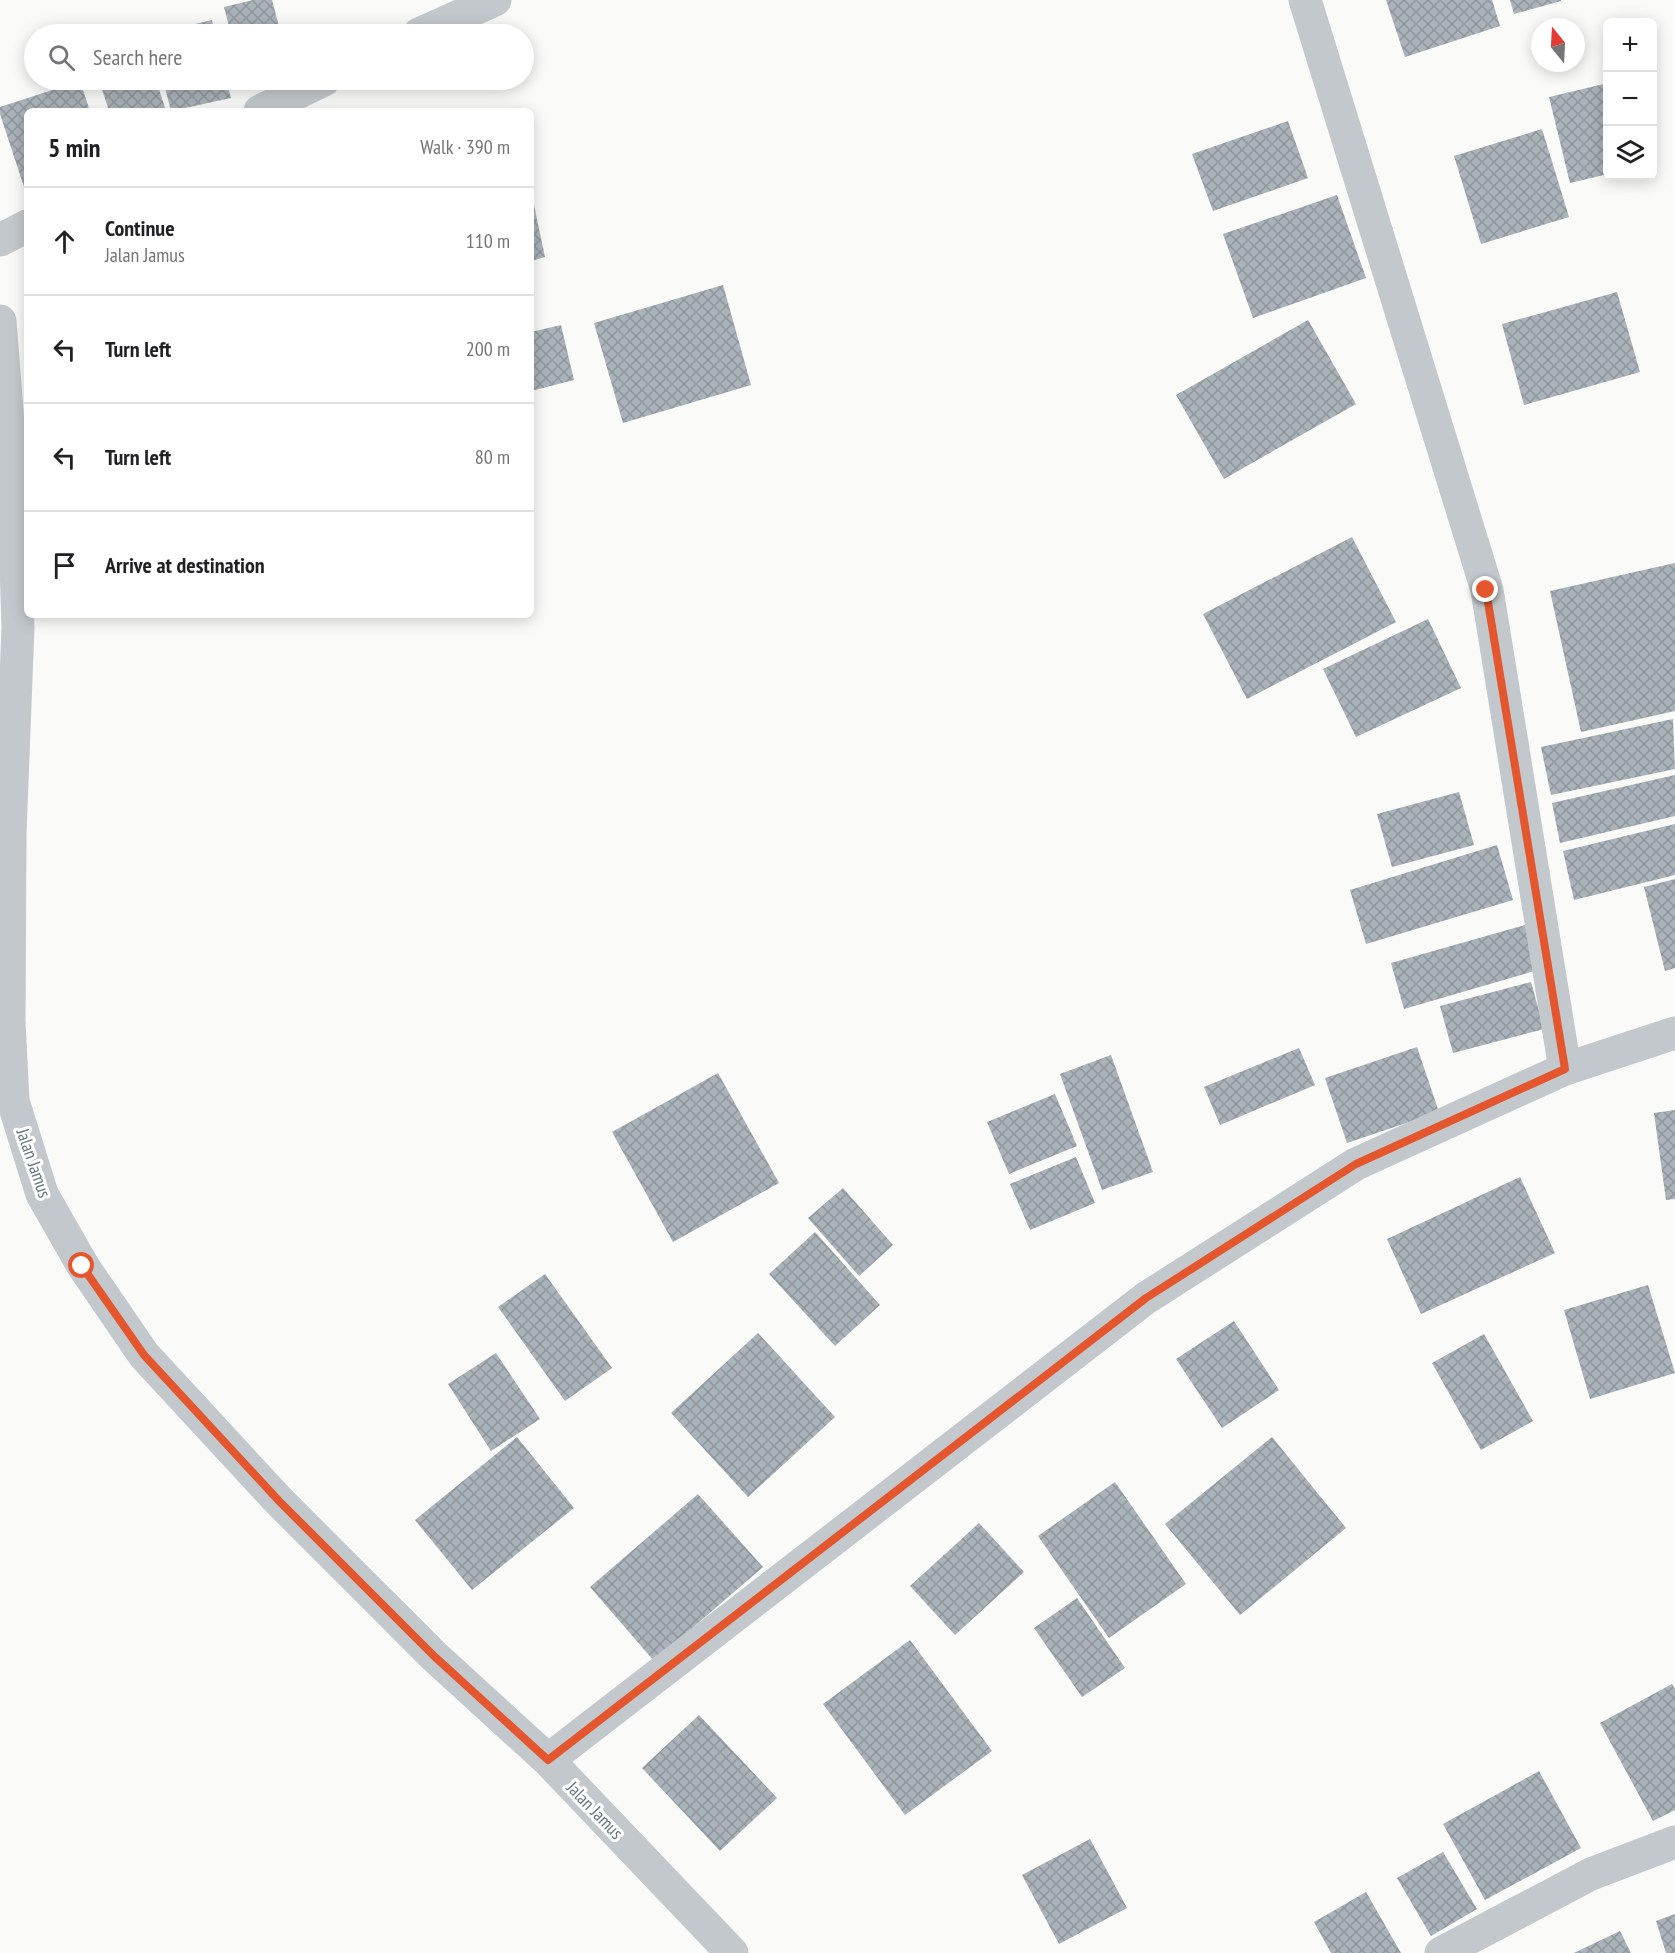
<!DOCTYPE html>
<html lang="en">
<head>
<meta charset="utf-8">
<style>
	:root { --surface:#fff; --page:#f2f2f2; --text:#202124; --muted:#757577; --line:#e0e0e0 }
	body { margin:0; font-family:"PT Sans Narrow",sans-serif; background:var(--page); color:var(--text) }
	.controls { position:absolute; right:18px; top:18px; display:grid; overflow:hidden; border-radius:9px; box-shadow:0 3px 15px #0003 }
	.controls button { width:54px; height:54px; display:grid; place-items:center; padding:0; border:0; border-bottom:2px solid var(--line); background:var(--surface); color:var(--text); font:30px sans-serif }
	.compass { position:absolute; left:1531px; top:18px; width:54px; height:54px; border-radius:50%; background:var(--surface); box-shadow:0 3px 15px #0003; rotate:342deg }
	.stop { position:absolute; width:18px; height:18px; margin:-14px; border:4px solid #e4572e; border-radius:50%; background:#fff }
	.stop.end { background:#e4572e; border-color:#fff; box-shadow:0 2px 6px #0008 }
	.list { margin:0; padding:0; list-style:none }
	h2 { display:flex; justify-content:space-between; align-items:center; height:78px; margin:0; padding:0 24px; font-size:26px }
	h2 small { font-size:20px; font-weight:400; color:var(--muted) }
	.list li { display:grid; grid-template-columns:39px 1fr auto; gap:18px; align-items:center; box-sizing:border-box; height:108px; padding:0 24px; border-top:2px solid var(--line) }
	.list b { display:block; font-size:22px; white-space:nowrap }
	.list p { margin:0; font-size:20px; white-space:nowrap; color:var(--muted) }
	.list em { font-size:20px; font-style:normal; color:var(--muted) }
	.icon { flex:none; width:33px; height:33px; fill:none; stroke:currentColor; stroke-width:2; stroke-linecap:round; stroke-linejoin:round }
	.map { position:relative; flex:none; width:1675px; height:1953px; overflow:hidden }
	.search { position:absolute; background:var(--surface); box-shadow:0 3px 15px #0003; left:24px; top:24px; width:510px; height:66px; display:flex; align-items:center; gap:15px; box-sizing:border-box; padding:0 21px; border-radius:33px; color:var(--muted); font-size:22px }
	.panel { position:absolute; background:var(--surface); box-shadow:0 3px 15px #0003; left:24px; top:108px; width:510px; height:510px; border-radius:9px }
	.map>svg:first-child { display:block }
	.building { fill:url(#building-cross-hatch) }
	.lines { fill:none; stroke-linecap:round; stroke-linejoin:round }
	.street { stroke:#c3c8cc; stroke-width:33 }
	.route { stroke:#e4572e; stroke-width:8 }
	.labels { text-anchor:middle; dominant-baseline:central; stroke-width:6; stroke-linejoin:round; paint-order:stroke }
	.street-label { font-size:18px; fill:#657683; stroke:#fff }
</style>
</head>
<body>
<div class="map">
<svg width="1675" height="1953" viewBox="0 0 1675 1953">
	<defs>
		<pattern id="building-cross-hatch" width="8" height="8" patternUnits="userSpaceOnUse" patternTransform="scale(1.5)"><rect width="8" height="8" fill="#aab3b9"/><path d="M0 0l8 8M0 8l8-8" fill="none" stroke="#8e969c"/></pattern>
	</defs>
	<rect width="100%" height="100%" fill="#fafaf8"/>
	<!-- building -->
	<g class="building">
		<polygon points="253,0 272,0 281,34 231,34 224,7"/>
		<polygon points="1386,0 1492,0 1500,26 1405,57"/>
		<polygon points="1510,0 1561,0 1561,1 1514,14"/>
		<polygon points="212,20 215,34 154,34"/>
		<polygon points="99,80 156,80 166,111 109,111"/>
		<polygon points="163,80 226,80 231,98 171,111"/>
		<polygon points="80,81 90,111 27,111 27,196 0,114 0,107"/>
		<polygon points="1608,83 1608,174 1570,183 1549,97"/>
		<polygon points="1288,121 1308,178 1213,211 1192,154"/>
		<polygon points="1542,129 1569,217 1481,244 1454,156"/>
		<polygon points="1337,195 1366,278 1253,318 1223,234"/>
		<polygon points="532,196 545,257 531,261 531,197"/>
		<polygon points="723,285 751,385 623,423 594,323"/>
		<polygon points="1617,292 1640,372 1524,405 1502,324"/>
		<polygon points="1308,320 1356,404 1224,479 1176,395"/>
		<polygon points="561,325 574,380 531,391 531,332"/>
		<polygon points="1352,537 1396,622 1247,699 1203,614"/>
		<polygon points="1675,563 1675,711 1581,732 1550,591"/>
		<polygon points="1428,619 1461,688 1356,737 1323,669"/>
		<polygon points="1673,719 1675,769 1551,795 1541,747"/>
		<polygon points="1675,775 1675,816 1560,843 1552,803"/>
		<polygon points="1459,792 1474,845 1392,867 1377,814"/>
		<polygon points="1675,824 1675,875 1574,900 1563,851"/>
		<polygon points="1497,845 1513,900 1366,944 1350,890"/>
		<polygon points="1675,879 1675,968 1665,971 1644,887"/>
		<polygon points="1525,925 1538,970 1404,1009 1391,963"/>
		<polygon points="1531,982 1544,1029 1453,1053 1440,1006"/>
		<polygon points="1417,1047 1439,1112 1347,1143 1325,1078"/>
		<polygon points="1299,1048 1315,1085 1220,1125 1204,1087"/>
		<polygon points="1111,1055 1153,1172 1102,1190 1060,1074"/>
		<polygon points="718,1073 779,1183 673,1242 612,1132"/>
		<polygon points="1055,1094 1077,1146 1009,1174 987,1122"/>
		<polygon points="1675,1110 1675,1199 1666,1200 1654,1113"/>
		<polygon points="1076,1157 1095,1203 1030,1230 1010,1184"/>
		<polygon points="1520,1177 1555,1253 1421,1314 1387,1239"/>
		<polygon points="843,1188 893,1245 859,1276 808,1218"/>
		<polygon points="815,1232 880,1305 835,1346 769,1274"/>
		<polygon points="545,1274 612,1368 565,1401 498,1307"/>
		<polygon points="1648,1285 1675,1373 1590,1399 1564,1310"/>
		<polygon points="1234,1321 1279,1390 1222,1428 1176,1359"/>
		<polygon points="758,1333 835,1417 748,1497 671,1413"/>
		<polygon points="1484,1334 1533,1421 1481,1450 1432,1363"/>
		<polygon points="496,1353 540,1419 491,1451 448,1384"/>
		<polygon points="517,1437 574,1508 472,1590 415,1520"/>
		<polygon points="1272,1437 1346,1528 1240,1615 1165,1524"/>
		<polygon points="1115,1482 1186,1584 1109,1638 1038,1536"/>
		<polygon points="698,1494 763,1567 654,1661 590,1587"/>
		<polygon points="979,1523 1024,1572 955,1635 910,1586"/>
		<polygon points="1077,1598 1125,1668 1082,1697 1034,1628"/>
		<polygon points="910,1640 992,1751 905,1815 823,1704"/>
		<polygon points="1672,1684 1675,1689 1675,1810 1653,1821 1600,1723"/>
		<polygon points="699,1715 777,1798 720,1851 642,1768"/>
		<polygon points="1539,1771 1581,1848 1485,1900 1443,1824"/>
		<polygon points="1090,1839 1127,1908 1059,1944 1022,1875"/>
		<polygon points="1443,1852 1477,1909 1431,1936 1397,1878"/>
		<polygon points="1366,1892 1401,1953 1331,1953 1314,1922"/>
		<polygon points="1675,1914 1675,1953 1666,1953 1656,1921"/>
		<polygon points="1620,1931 1631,1953 1574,1953"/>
	</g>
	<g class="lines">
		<!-- street -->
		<g class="street">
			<polyline points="1305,0 1487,590 1565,1069"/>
			<polyline points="419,34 495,0"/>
			<polyline points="260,111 324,80"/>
			<polyline points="0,240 27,226"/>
			<polyline points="0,321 14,499 18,627 10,834 9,1021 13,1101 42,1194 83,1266 144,1355 279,1501 434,1656 548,1760 732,1953"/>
			<polyline points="548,1760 1146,1298 1356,1164 1565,1069 1675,1033"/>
			<polyline points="1441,1953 1591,1874 1675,1842"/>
		</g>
	</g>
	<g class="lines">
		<!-- route -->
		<polyline class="route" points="82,1266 144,1355 279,1501 434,1656 548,1760 1146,1298 1356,1164 1565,1069 1486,590"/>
	</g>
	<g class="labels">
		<!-- street labels -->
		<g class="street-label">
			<text transform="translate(34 1163) rotate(71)">Jalan Jamus</text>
			<text transform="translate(595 1810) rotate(46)">Jalan Jamus</text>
		</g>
	</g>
</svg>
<div class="controls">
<button>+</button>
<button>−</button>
<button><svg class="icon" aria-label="layers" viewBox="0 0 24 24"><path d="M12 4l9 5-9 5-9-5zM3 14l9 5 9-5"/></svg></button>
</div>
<svg class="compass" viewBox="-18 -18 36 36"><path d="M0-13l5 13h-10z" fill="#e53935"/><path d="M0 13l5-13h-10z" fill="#757577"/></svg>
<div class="stop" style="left:82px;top:1266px"></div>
<div class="stop end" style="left:1486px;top:590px"></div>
<div class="search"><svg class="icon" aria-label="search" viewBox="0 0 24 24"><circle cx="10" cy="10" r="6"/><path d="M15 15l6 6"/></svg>Search here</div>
<section class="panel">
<h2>5 min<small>Walk · 390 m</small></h2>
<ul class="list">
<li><svg class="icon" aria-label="ahead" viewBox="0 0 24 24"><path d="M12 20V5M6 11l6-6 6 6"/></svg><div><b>Continue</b><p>Jalan Jamus</p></div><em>110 m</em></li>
<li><svg class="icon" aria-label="left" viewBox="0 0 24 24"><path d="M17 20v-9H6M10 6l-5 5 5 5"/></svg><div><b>Turn left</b></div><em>200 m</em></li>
<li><svg class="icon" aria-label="left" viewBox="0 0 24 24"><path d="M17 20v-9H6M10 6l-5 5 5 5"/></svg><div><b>Turn left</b></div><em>80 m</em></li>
<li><svg class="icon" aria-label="arrive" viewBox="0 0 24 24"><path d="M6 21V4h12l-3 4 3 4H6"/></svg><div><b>Arrive at destination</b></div></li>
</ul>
</section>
</div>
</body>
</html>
